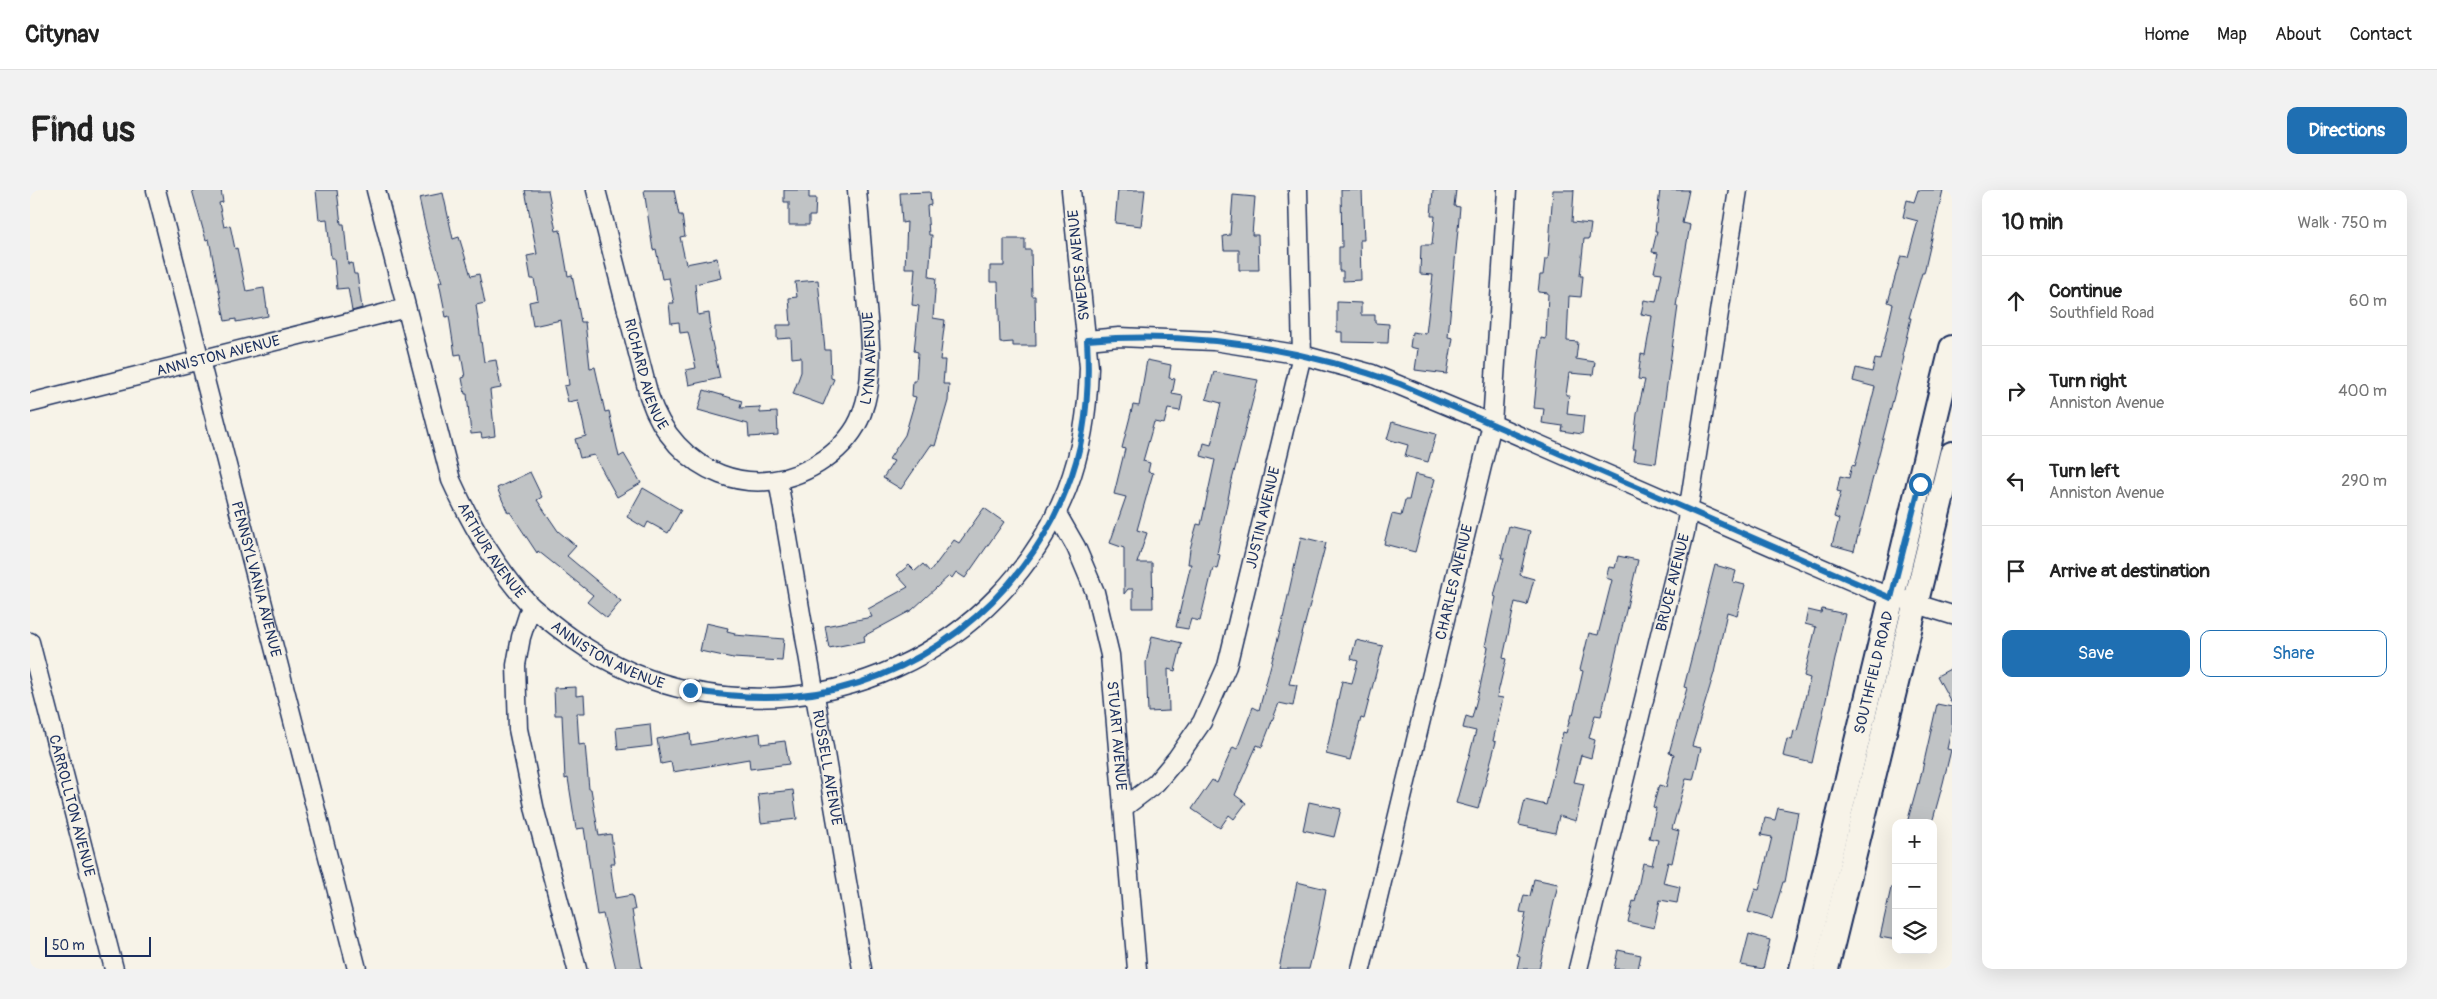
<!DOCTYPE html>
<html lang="en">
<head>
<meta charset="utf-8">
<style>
	:root { --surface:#fff; --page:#f2f2f2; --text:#222; --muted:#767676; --line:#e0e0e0; --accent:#1f6fb2 }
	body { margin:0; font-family:Pangolin,sans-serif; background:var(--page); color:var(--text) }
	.controls { position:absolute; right:15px; bottom:15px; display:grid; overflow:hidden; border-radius:10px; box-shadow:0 5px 20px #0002 }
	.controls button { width:45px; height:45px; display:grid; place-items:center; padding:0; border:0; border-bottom:1px solid var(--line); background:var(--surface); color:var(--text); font:25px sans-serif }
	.scale { position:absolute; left:15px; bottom:12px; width:106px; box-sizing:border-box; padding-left:5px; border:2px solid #1b2f5e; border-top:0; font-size:14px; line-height:18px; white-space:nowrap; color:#1b2f5e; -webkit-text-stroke:4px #f7f3e8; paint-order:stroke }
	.stop { position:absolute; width:15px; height:15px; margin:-11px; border:4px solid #1f6fb2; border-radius:50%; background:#fff }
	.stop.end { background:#1f6fb2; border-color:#fff; box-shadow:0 1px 5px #0008 }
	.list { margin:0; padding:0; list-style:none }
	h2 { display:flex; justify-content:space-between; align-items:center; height:65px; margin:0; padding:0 20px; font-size:21px }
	h2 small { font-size:16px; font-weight:400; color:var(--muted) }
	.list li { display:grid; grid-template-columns:32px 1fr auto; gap:15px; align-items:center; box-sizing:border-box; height:90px; padding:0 20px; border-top:1px solid var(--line) }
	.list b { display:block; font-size:19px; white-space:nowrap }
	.list p { margin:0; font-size:16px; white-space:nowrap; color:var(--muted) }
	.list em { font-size:16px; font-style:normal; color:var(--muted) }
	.actions { display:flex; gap:10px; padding:15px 20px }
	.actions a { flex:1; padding:11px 0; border:1px solid var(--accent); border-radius:10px; text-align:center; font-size:18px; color:var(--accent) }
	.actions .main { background:var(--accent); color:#fff }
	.icon { flex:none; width:28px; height:28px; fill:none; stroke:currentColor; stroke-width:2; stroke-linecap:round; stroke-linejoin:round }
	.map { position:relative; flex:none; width:1922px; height:779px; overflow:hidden; border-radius:10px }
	header { display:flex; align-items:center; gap:30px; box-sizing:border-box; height:70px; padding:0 25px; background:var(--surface); border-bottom:1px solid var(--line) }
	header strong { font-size:24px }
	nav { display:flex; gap:28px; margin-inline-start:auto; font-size:18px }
	.intro { display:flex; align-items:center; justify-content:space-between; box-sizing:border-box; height:120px; padding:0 30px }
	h1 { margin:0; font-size:35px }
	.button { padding:12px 22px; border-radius:10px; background:var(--accent); color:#fff; font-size:18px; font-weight:700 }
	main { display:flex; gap:30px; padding:0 30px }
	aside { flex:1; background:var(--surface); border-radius:10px; box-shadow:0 5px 20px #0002 }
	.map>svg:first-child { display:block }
	.building { fill:#c0c3c5; stroke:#1b2f5e }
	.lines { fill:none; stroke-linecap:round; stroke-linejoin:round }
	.street-casing { stroke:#1b2f5e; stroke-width:21 }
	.secondary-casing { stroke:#1b2f5e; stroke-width:28 }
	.street { stroke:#f7f3e8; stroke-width:18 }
	.secondary { stroke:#f7f3e8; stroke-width:24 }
	.route { stroke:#1f6fb2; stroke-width:6 }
	.labels { text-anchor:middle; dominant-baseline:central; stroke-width:4.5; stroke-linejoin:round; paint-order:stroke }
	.street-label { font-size:15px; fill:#1b2f5e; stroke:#f7f3e8 }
</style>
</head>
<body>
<header>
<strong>Citynav</strong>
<nav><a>Home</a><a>Map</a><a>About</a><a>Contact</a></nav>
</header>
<div class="intro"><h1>Find us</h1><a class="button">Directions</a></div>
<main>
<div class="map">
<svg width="1922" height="779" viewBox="0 0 1922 779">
	<rect width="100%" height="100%" fill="#f7f3e8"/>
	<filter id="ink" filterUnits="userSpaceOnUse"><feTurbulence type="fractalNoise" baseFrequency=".02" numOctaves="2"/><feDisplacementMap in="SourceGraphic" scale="10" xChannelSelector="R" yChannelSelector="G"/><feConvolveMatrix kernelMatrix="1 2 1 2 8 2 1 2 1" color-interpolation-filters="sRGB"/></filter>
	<g filter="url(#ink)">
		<!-- building -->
		<g class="building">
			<polygon points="162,0 191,0 193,12 189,13 194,37 200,35 205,59 207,58 216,101 234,98 238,126 206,132 206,129 195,131 179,49 176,50"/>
			<polygon points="286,0 307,0 311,34 314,34 318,74 322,73 324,84 327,84 332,118 322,121 318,98 307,99 304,68 301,68 297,29 289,30"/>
			<polygon points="495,0 518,0 526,41 530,40 538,86 542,85 551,132 555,132 560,178 565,177 575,222 579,221 589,267 594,264 611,293 587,307 564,265 550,268 545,249 556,246 548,210 538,212 534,196 539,195 531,130 503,136 499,112 508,110 504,89 501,89 497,66 507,64"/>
			<polygon points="614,0 644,0 649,25 652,25 655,46 650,47 656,74 687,68 691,88 665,94 668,125 679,123 681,139 679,139 690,188 659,195 656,180 666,178 658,142 650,143 649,132 641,133 639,113 644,113 639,88 632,89 626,59 623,60"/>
			<polygon points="754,0 779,0 779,8 786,8 785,26 779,26 779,35 759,35 759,12 754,12"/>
			<polygon points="1088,0 1115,0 1111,36 1085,33"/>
			<polygon points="1311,0 1332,0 1334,50 1330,50 1331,90 1313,91 1313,81 1309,81 1309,57 1312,57"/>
			<polygon points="1403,0 1426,0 1424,16 1430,17 1418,147 1423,148 1417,184 1385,180 1388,159 1380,157 1382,142 1396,144 1403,85 1390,84 1391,55 1402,55 1405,26 1401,26"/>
			<polygon points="1523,0 1544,0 1542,32 1561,34 1559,49 1554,49 1550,86 1553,86 1551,107 1539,106 1537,151 1548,152 1546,169 1565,172 1563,185 1539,183 1536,205 1539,205 1537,224 1554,226 1552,244 1532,241 1533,236 1512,233 1514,219 1504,218 1511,148 1516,149 1518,103 1508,102 1510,85 1513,85 1515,69 1518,69"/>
			<polygon points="1630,0 1659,0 1652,33 1660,35 1646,116 1648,116 1626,273 1604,270 1606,259 1603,259 1607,224 1615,190 1608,189 1611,164 1615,165 1622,126 1611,124 1614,110 1626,112 1632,83 1624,82 1628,63 1622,62 1627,41 1625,41"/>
			<polygon points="1888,0 1913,0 1894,83 1892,83 1879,128 1881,128 1872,166 1874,167 1824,361 1802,355 1809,329 1804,327 1811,302 1807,301 1810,286 1819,288 1822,275 1825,276 1845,197 1823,191 1826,178 1842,182 1845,169 1850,170 1863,114 1858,112 1871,66 1878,67 1888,31 1873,27 1877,10 1884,12"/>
			<polygon points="900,2 901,15 897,16 899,45 902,45 899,87 906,88 903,128 915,130 910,170 915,170 913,194 919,194 918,211 905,256 901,255 871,299 853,288 864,271 859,269 875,245 886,207 882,206 883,191 886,191 888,162 884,161 889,116 882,115 885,78 875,78 877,32 872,33 870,3"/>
			<polygon points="413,3 423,49 429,47 441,86 449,84 455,113 446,115 454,172 466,170 471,198 460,200 465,246 452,248 451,243 441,244 437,204 435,204 432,188 435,187 431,164 425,165 419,126 416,127 409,92 412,92 396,40 389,8"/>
			<polygon points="1203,5 1225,7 1222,45 1228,45 1229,80 1209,80 1209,60 1194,60 1193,46 1200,45"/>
			<polygon points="974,49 995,49 995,60 1001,60 1002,106 1005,106 1006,156 983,156 983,152 970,153 968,92 960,92 960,76 974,76"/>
			<polygon points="788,90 795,160 800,160 801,188 804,189 793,215 763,204 771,182 771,167 762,168 761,148 747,149 747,135 761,135 759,108 767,107 765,92"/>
			<polygon points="1307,112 1331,113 1331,125 1345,125 1345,133 1359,134 1358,153 1312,152 1312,142 1307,142"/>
			<polygon points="1117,170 1141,175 1139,188 1145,189 1142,204 1153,206 1150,221 1138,219 1134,234 1124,232 1113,271 1120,273 1118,282 1123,283 1107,340 1117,343 1107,373 1122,373 1123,418 1103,418 1103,399 1098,399 1094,404 1094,358 1080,353 1096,307 1084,304 1095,259 1092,258 1103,215 1109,216"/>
			<polygon points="1184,182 1228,190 1201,294 1187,364 1190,365 1187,379 1183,378 1170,431 1161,429 1158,439 1146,437 1161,374 1158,374 1160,359 1167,334 1171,335 1185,270 1171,266 1174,253 1181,255 1191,213 1176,209"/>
			<polygon points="674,200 712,211 710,218 730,217 730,223 747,222 748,245 719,247 718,234 668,220"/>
			<polygon points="1362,232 1406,244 1398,272 1375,266 1378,255 1357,249"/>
			<polygon points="500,282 512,307 507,310 528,341 546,356 537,366 591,411 577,428 557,412 563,405 508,361 507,363 480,322 478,323 467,298"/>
			<polygon points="1385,284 1405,289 1385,362 1354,354 1362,324 1371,326 1375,310 1379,310"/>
			<polygon points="613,298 651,320 638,343 618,332 615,338 597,327"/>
			<polygon points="954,318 974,332 935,388 926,382 922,388 919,386 882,420 834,446 835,451 799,458 795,436 842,427 838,419 878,397 867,385 879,375 885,381 893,374 900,382 924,350 929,353"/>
			<polygon points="1479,336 1500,341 1490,385 1504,389 1497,415 1485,412 1473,468 1476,469 1467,507 1473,508 1463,551 1466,552 1448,619 1426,613 1446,541 1433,538 1436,526 1442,528 1450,497 1458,457 1455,456 1466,407 1464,406 1474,368 1471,368"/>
			<polygon points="1271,347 1296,353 1259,494 1267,495 1263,516 1249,513 1232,557 1227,555 1205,605 1216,613 1204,629 1199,625 1190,638 1162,619 1182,590 1187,593 1203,557 1207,559 1223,517 1229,520 1252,433"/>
			<polygon points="1588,366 1608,370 1571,526 1565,525 1559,548 1565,550 1561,568 1551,565 1544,592 1554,594 1546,631 1529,626 1525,643 1489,635 1495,610 1516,615 1533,542 1536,543 1541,525 1543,525 1553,481 1550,480 1559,443 1568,445 1582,390 1576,388 1579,377 1585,378"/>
			<polygon points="1685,375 1706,381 1703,392 1715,395 1707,425 1697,422 1684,483 1662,556 1671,558 1663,590 1656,589 1642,639 1649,641 1642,673 1638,672 1633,693 1650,697 1647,713 1630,710 1624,738 1598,732 1603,711 1605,712 1613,673 1622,675 1628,650 1619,648 1626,618 1623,617 1629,595 1636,597 1644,564 1639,563 1657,498 1654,497"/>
			<polygon points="1792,419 1815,424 1782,573 1753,566 1757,549 1762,550 1764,540 1767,541 1780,488 1774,486 1786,437 1775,434 1778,420 1791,423"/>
			<polygon points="676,433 698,438 697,441 705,443 704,445 754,449 752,471 703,468 670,461"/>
			<polygon points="1122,446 1152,453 1145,481 1138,479 1139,521 1118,522 1116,473"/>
			<polygon points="1326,450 1353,456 1334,529 1331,528 1320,570 1296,564 1312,491 1322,493 1328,471 1321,469"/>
			<polygon points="1922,478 1922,514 1907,486"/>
			<polygon points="546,497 546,506 554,505 555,523 547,523 549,555 555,554 559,599 561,599 569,646 581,644 585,673 580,673 585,708 602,705 605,720 602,720 612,779 586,779 573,724 567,725 554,638 546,639 538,588 535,589 532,525 525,525 524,498"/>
			<polygon points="1907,514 1922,517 1922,536 1917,559 1921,560 1913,593 1902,633 1877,633 1888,593 1889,594"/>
			<polygon points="620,534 622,556 588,560 586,538"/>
			<polygon points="660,543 661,555 730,543 731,554 755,551 759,574 720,579 719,569 643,582 641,572 631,574 627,549"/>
			<polygon points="763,600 767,629 731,633 728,604"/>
			<polygon points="1279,612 1311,619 1304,647 1273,640"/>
			<polygon points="1748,618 1768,622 1755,692 1753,692 1742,729 1718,722 1725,699 1729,700 1742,647 1731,645 1735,628 1745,630"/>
			<polygon points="1504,689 1528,694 1509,779 1487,779 1490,766 1487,765 1496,723 1490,722 1494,705 1500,706"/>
			<polygon points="1267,692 1296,699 1289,736 1279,779 1249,779"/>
			<polygon points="1861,698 1866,698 1866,750 1850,747"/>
			<polygon points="1719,744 1740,750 1733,779 1711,775"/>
			<polygon points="1588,760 1611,765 1608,779 1584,779"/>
		</g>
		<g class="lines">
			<!-- street casing -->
			<g class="street-casing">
				<g id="street">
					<path id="s1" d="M126,0L327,779"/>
					<path id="s2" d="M346,0L421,290C442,337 466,378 501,416L491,447L486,475L488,539L505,621L547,779"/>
					<path id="s3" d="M566,0L619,206C644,282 726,318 795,269C811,258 826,241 832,223C846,185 839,146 836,106C833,71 830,35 827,0"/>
					<polyline points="1057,150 1089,147 1184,151 1272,165 1342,184 1462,234 1842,400 1922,425"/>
					<path id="s4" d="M0,213L376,118"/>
					<path id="s5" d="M748,290L832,779"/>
					<path id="s6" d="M1026,322L1046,357L1065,402L1080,465L1107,779"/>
					<path id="s7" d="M501,416C537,447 574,473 619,489C786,548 972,463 1037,299C1052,260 1058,219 1059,177L1041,0"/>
					<path id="s8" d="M0,452L84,779"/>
					<path id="s9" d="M1093,618L1126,593L1147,568L1172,532L1197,476L1272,165L1268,0"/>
					<path id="s10" d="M1331,779L1462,234L1477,0"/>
					<path id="s11" d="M1548,779L1655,342L1708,0"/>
				</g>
			</g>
			<!-- secondary casing -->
			<g class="secondary-casing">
				<g id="secondary">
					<path id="s12" d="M1772,779L1922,158"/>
					<polyline points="1796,779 1922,264"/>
				</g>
			</g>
			<!-- street -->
			<use href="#street" class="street"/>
			<!-- secondary -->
			<use href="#secondary" class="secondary"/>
		</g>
	</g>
	<g class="lines" filter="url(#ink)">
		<!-- route -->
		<path class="route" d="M660,500C694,506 727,509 762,506C883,497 993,411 1037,298C1056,251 1060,200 1057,150C1164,141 1270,158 1370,194L1861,408L1890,294"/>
	</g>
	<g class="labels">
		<!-- street labels -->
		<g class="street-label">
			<text transform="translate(1049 75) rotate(-96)">SWEDES AVENUE</text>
			<text stroke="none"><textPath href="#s4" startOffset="194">ANNISTON AVENUE</textPath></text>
			<text stroke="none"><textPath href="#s3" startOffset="548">LYNN AVENUE</textPath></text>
			<text stroke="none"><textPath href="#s3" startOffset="191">RICHARD AVENUE</textPath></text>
			<text stroke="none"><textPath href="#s9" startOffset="332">JUSTIN AVENUE</textPath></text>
			<text stroke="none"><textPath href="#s2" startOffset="381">ARTHUR AVENUE</textPath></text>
			<text stroke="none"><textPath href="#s1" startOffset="402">PENNSYLVANIA AVENUE</textPath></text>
			<text stroke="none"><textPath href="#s11" startOffset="398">BRUCE AVENUE</textPath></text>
			<text stroke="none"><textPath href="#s10" startOffset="398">CHARLES AVENUE</textPath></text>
			<text stroke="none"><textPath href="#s7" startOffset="92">ANNISTON AVENUE</textPath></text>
			<text stroke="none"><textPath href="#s12" startOffset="305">SOUTHFIELD ROAD</textPath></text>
			<text stroke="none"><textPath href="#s6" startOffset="235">STUART AVENUE</textPath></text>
			<text stroke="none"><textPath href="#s5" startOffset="292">RUSSELL AVENUE</textPath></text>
			<text stroke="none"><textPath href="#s8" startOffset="169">CARROLLTON AVENUE</textPath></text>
		</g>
	</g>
</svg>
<div class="controls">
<button>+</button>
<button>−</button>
<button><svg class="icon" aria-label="layers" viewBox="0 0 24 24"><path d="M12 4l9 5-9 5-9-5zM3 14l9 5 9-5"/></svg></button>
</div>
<div class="scale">50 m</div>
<div class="stop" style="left:1890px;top:294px"></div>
<div class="stop end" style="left:660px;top:500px"></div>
</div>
<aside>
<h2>10 min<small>Walk · 750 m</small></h2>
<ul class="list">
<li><svg class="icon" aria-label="ahead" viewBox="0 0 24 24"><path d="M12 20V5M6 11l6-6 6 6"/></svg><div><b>Continue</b><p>Southfield Road</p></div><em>60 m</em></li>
<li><svg class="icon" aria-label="right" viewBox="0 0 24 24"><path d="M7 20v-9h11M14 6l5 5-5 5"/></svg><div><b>Turn right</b><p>Anniston Avenue</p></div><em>400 m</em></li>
<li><svg class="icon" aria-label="left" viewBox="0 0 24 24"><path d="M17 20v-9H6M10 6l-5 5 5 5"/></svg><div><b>Turn left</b><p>Anniston Avenue</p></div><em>290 m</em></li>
<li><svg class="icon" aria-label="arrive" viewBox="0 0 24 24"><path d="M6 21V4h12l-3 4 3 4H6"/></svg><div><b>Arrive at destination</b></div></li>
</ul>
<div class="actions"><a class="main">Save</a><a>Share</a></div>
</aside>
</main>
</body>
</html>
